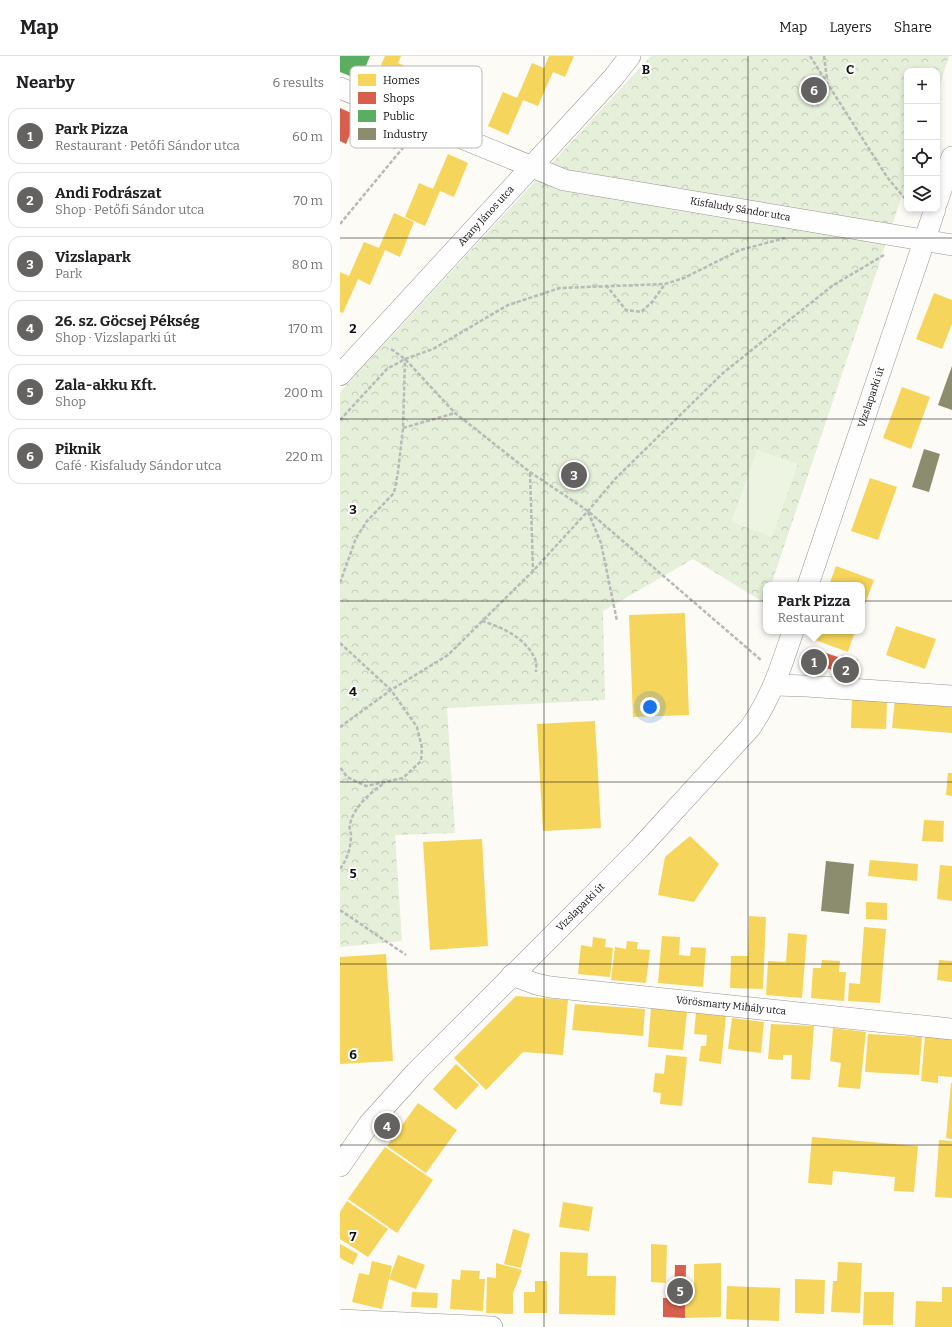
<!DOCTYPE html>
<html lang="en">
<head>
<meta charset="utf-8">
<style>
	:root { --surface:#fff; --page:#f6f6f6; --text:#202124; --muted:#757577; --line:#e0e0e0; --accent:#636260 }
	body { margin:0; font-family:Bitter,serif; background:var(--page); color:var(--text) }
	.controls { position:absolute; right:12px; top:12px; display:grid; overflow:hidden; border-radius:8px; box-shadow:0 2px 6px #0003 }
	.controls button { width:36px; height:36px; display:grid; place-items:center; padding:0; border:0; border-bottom:1px solid var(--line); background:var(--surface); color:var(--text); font:20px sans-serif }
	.you { position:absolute; left:310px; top:651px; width:14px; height:14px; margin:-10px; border:3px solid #fff; border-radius:50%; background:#1a73e8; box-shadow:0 0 0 6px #1a73e833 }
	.badge { display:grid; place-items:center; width:26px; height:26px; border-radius:50%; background:var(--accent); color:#fff; font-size:13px; font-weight:700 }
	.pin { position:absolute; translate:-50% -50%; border:2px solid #fff; box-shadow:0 1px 4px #0006 }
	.popup { position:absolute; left:423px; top:526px; width:102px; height:52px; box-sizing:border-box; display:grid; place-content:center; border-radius:8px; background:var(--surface); filter:drop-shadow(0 1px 3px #0005); font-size:13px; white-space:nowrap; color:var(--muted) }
	.popup b { font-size:15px; color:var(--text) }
	.popup::after { content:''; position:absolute; left:50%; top:100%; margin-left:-8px; border:8px solid transparent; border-top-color:var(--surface) }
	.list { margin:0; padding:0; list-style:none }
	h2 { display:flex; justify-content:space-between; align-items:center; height:52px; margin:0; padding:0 16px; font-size:17px }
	h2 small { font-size:13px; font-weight:400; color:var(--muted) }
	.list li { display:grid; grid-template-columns:26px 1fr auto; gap:12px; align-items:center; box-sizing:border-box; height:56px; margin:0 8px 8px; padding:0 8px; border:1px solid var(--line); border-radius:12px }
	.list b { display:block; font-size:15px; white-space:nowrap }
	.list p { margin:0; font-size:13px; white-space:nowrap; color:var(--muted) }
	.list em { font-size:13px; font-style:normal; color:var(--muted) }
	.icon { flex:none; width:22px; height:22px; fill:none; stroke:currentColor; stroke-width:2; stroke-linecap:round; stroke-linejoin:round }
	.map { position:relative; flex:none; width:612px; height:1271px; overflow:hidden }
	header { display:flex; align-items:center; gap:24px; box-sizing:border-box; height:56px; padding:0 20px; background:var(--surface); border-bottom:1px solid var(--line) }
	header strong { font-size:19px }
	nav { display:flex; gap:22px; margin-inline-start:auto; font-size:14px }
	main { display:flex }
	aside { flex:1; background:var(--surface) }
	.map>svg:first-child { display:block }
	.park { fill:url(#park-crowns) }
	.pitch { fill:#eef4e2 }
	.homes { fill:#f6d55c }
	.shops { fill:#d6604d }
	.public { fill:#5aae61 }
	.industry { fill:#8c8c6e }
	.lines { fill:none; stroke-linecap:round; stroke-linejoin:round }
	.minor-casing { stroke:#969694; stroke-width:22 }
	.path { stroke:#b9b9b8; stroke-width:2.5; stroke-dasharray:4 2; stroke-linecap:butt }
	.minor { stroke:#fffefe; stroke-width:21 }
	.grid { fill:none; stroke:#101010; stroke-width:1; stroke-opacity:0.55 }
	.labels { text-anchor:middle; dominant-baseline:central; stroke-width:4; stroke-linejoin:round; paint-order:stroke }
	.street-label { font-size:10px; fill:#101010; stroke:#fff }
	.key { fill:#fff; stroke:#b7b7b7; stroke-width:1 }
	.key-label { font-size:11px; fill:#101010 }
	.grid-label { font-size:13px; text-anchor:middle; font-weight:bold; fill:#101010; stroke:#fff; stroke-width:4; stroke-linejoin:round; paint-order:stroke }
</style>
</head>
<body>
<header>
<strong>Map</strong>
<nav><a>Map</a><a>Layers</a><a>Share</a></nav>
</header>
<main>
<aside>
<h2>Nearby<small>6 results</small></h2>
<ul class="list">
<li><span class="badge">1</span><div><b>Park Pizza</b><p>Restaurant · Petőfi Sándor utca</p></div><em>60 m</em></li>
<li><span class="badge">2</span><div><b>Andi Fodrászat</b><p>Shop · Petőfi Sándor utca</p></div><em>70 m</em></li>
<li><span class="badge">3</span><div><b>Vizslapark</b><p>Park</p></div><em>80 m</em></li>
<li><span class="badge">4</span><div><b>26. sz. Göcsej Pékség</b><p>Shop · Vizslaparki út</p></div><em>170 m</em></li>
<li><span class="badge">5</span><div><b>Zala-akku Kft.</b><p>Shop</p></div><em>200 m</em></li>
<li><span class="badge">6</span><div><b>Piknik</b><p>Café · Kisfaludy Sándor utca</p></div><em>220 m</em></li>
</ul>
</aside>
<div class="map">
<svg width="612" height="1271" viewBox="0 0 612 1271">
	<defs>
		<pattern id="park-crowns" width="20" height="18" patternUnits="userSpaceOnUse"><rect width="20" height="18" fill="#e5efd9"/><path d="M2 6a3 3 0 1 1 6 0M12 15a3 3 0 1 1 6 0" fill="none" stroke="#c3ccb9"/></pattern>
	</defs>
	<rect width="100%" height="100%" fill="#fcfbf6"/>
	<!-- park -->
	<polygon class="park" points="311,0 609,0 597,37 597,15 567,15 567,125 431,529 426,529 425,547 353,503 263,555 265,644 107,652 115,777 55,779 62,885 0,891 0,336"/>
	<!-- pitch -->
	<polygon class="pitch" points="417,394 458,408 432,481 391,466"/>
	<!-- homes -->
	<g class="homes">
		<polygon points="45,0 61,0 58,7 93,22 82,50 32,30"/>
		<polygon points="209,0 234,0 225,21 213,16 198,50 183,44 168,79 148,70 163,36 177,42 192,7 204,12"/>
		<polygon points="108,98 128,107 114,141 100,135 85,170 65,161 79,127 93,133"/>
		<polygon points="54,157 74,166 60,201 45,194 30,229 18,223 3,257 0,256 0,216 9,220 24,186 39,192"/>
		<polygon points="594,237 612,244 612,268 602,293 576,283"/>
		<polygon points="562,331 590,341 571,393 543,382"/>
		<polygon points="530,422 557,431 538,484 511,475"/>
		<polygon points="496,510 534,524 522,556 522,529 489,529"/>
		<polygon points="345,557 349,659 293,661 289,559"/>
		<polygon points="556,570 596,583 585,613 546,599"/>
		<polygon points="472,575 515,575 508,596 470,582"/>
		<polygon points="512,643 547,645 546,673 511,672"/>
		<polygon points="555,644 612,649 612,677 552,672"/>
		<polygon points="255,665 261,772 203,775 197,668"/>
		<polygon points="608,717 612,717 612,740 606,739"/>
		<polygon points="584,764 604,765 603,786 582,785"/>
		<polygon points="350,780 379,808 354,846 318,839 325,801"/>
		<polygon points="142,783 148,890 90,894 83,786"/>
		<polygon points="530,804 578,808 577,825 528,820"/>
		<polygon points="600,809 612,810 612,845 597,843"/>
		<polygon points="526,846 547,847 547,864 526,863"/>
		<polygon points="409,860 426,861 423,933 390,932 391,900 408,900"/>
		<polygon points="524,871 546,873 540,947 508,945 509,927 520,928"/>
		<polygon points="448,877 467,879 462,942 426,939 428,905 446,906"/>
		<polygon points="322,880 340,881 339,899 350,900 351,891 366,892 363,931 318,927"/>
		<polygon points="253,881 266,883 265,891 273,892 270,921 238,918 241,889 252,891"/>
		<polygon points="287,885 298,886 297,893 310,894 306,927 271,924 275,891 286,893"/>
		<polygon points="46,898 53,1005 0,1008 0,901"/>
		<polygon points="482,904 500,905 499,916 506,916 504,945 471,942 473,912 481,912"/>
		<polygon points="599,904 612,905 612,926 597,924"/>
		<polygon points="176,940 228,944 223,999 183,996 146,1034 114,1002"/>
		<polygon points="235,948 305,953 303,980 232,974"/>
		<polygon points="311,952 347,956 343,994 308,991"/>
		<polygon points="356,957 386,960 381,1008 359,1005 361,990 366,990 367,979 354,978"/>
		<polygon points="392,962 424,966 421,997 388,993"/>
		<polygon points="431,968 474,970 470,1024 451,1023 452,999 443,999 443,1004 428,1003"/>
		<polygon points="493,972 526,976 520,1033 498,1031 501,1007 490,1005"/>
		<polygon points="528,978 582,981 579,1019 525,1016"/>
		<polygon points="585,980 612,983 612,1021 598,1020 598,1027 581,1025"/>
		<polygon points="326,999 347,1001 342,1050 320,1048 321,1037 313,1036 315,1017 324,1018"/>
		<polygon points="116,1008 139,1029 116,1054 93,1033"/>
		<polygon points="611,1027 612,1027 612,1083 606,1082"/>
		<polygon points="78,1047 117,1074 86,1117 47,1090"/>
		<polygon points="472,1081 578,1090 574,1136 554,1135 555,1121 493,1115 492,1129 468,1127"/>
		<polygon points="599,1084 612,1085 612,1142 595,1141"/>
		<polygon points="45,1091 93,1124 57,1177 8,1143"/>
		<polygon points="7,1145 48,1173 28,1201 0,1183 0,1156"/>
		<polygon points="223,1146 253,1151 249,1175 219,1171"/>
		<polygon points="173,1173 190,1178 181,1212 164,1208"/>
		<polygon points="0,1188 18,1198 13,1209 0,1202"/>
		<polygon points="311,1188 327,1189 326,1227 311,1226"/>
		<polygon points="220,1196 248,1197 247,1220 276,1220 275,1259 219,1258"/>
		<polygon points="58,1199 85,1209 76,1233 49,1223"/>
		<polygon points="32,1205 52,1210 42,1253 12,1246 19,1217 29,1219"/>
		<polygon points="498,1206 522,1207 520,1257 491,1256 493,1225 497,1225"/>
		<polygon points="156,1207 182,1214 173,1237 173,1258 146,1257 147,1221 156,1222"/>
		<polygon points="381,1207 381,1261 345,1262 346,1229 354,1229 354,1208"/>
		<polygon points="121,1214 140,1215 139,1223 145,1223 143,1255 110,1253 112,1223 120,1224"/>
		<polygon points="455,1223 485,1224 484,1258 455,1257"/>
		<polygon points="195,1225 207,1225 207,1257 184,1257 184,1236 195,1236"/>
		<polygon points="387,1230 440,1232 439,1265 386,1263"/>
		<polygon points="602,1231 612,1231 612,1271 575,1271 576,1245 602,1246"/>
		<polygon points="72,1236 98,1237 97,1252 71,1251"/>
		<polygon points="524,1236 554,1236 553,1269 523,1269"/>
	</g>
	<!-- shops -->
	<g class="shops">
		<polygon points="0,52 18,60 6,88 0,85"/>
		<polygon points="471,592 501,602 502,599 518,604 513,619 466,607"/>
		<polygon points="335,1209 346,1209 345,1262 323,1261 323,1242 334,1242"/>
	</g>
	<!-- public -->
	<polygon class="public" points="0,0 30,0 20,24 0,16"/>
	<!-- industry -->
	<g class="industry">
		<polygon points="20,59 62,77 55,93 13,75"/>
		<polygon points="612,310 612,354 598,349"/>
		<polygon points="584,393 600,398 589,436 572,431"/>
		<polygon points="486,805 514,808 509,858 481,855"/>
	</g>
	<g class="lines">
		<!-- minor casing -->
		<g class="minor-casing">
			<g id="minor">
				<path id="s1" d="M0,32L224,124L612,189"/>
				<polyline points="597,146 612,101"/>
				<path id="s2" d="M0,319L273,22L290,0"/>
				<path id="s3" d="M468,529L595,153"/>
				<polyline points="435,629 466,630 612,640"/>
				<path id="s4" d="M172,919L196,928L210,931L612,973"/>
				<path id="s5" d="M0,1110L29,1068L76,1016L299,793L410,672C432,640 441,611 453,575"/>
				<polyline points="0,1264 152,1271"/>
			</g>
		</g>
		<!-- path -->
		<g class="path">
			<polyline points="470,0 547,121 567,145"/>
			<polyline points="484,0 487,23"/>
			<polyline points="0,168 71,82"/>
			<polyline points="266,229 286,254 301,256 312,246 325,228"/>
			<polyline points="51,293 65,303 115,357 190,416 248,455 421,604"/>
			<polyline points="0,364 47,313 65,303 93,293 168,249 220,232 325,228 344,222 400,194 445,182"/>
			<polyline points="63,372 115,357"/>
			<polyline points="190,417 193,515"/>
			<polyline points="248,456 261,487 277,565"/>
			<polyline points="0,527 16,482 27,465 54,437 58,416 63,372 65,303"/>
			<path d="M142,565C162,571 186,582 195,603C197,607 196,612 196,616"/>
			<polyline points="0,587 51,634 77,671 82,692 81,705 63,722 26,730 7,721 0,711"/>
			<polyline points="0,671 51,634 108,599 193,515 248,455 275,423 383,317 492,230 544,199"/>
			<path d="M0,813C8,802 11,791 11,778C10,775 9,772 10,768C14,751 29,738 43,728"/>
			<polyline points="0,854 66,899"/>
		</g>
		<!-- minor -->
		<use href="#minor" class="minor"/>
	</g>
	<!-- grid -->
	<path class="grid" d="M204,0V1271M408,0V1271M0,182H612M0,363H612M0,545H612M0,726H612M0,908H612M0,1089H612"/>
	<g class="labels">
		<!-- street labels -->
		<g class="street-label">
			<text stroke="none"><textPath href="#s1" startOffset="421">Kisfaludy Sándor utca</textPath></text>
			<text stroke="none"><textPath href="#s2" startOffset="216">Arany János utca</textPath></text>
			<text stroke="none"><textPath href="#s3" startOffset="198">Vizslaparki út</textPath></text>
			<text stroke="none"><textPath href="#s5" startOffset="354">Vizslaparki út</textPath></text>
			<text stroke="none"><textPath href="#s4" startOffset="222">Vörösmarty Mihály utca</textPath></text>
		</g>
	</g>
	<!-- legend -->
	<rect x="10" y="10" width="132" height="82" rx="6" class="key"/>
	<rect x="18" y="18" width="18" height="12" fill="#f6d55c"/>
	<rect x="18" y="36" width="18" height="12" fill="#d6604d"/>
	<rect x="18" y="54" width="18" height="12" fill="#5aae61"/>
	<rect x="18" y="72" width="18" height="12" fill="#8c8c6e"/>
	<g class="key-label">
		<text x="43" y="28">Homes</text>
		<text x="43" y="46">Shops</text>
		<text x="43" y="64">Public</text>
		<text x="43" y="82">Industry</text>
	</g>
	<g class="grid-label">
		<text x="306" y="18">B</text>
		<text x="510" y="18">C</text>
		<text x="13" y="277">2</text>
		<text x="13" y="458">3</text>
		<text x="13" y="640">4</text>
		<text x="13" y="822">5</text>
		<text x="13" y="1003">6</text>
		<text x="13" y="1185">7</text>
	</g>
</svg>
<div class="controls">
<button>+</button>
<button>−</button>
<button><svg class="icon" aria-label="locate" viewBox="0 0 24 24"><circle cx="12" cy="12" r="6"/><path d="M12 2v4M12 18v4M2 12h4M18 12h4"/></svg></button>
<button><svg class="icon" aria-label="layers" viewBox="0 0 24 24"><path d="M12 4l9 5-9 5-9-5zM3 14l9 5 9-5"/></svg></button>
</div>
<div class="you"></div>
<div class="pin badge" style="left:474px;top:606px">1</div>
<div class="popup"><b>Park Pizza</b>Restaurant</div>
<div class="pin badge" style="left:506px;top:614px">2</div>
<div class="pin badge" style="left:234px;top:419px">3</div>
<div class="pin badge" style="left:47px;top:1070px">4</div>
<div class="pin badge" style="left:340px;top:1235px">5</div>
<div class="pin badge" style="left:474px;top:34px">6</div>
</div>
</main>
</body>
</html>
